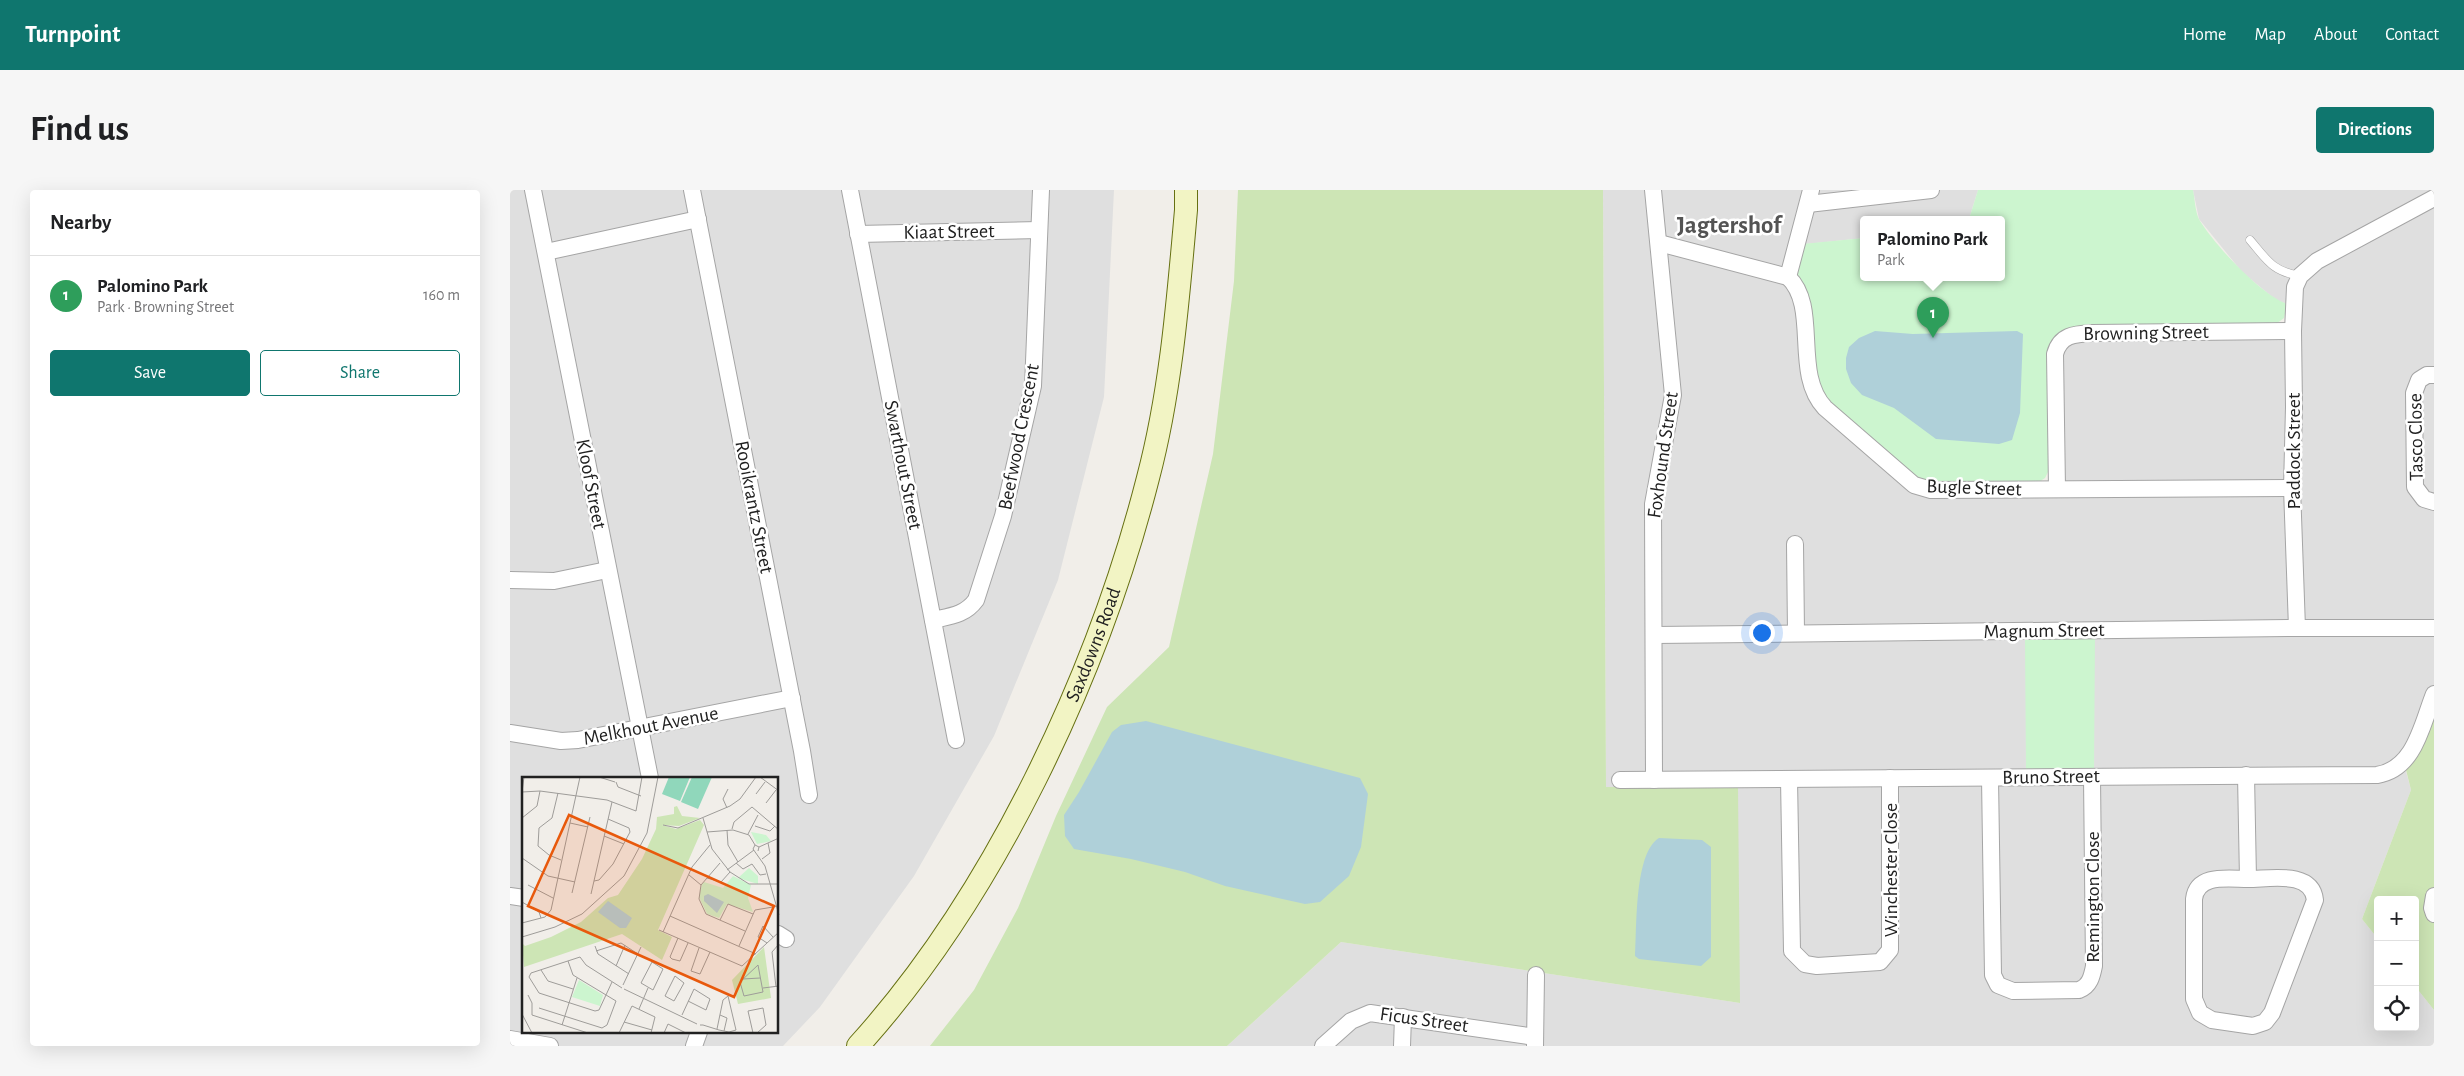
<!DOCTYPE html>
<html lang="en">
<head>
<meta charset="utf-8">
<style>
	:root { --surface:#fff; --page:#f6f6f6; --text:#202124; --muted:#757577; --line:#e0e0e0; --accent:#0f766e }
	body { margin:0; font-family:"Alegreya Sans",sans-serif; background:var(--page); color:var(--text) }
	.controls { position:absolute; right:15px; bottom:15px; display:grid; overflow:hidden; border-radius:5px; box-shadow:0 5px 20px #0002 }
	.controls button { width:45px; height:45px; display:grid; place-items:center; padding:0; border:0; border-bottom:1px solid var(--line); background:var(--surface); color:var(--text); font:25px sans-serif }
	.you { position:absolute; left:1251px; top:442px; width:18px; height:18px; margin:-12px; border:4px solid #fff; border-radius:50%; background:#1a73e8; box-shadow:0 0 0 8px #1a73e833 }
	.badge { display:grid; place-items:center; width:32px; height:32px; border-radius:50%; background:var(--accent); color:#fff; font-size:16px; font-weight:700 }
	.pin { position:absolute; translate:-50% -41px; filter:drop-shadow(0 1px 2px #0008) }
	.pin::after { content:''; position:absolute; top:26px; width:18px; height:15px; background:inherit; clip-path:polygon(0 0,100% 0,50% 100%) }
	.popup { position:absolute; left:1350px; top:26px; width:145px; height:65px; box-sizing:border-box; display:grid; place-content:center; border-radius:5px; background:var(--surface); filter:drop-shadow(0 1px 4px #0005); font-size:16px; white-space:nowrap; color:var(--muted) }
	.popup b { font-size:19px; color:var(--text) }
	.popup::after { content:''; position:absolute; left:50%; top:100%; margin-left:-10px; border:10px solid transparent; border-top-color:var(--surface) }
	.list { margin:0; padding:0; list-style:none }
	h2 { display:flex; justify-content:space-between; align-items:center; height:65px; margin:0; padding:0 20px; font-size:21px }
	h2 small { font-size:16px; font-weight:400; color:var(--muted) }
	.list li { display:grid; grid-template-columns:32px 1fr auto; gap:15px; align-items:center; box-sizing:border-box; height:80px; padding:0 20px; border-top:1px solid var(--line) }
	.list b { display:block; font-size:19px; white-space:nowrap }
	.list p { margin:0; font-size:16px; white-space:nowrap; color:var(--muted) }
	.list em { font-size:16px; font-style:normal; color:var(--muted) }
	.actions { display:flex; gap:10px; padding:15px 20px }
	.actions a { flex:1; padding:11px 0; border:1px solid var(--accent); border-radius:5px; text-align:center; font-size:18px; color:var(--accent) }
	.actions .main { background:var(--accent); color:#fff }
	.icon { flex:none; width:28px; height:28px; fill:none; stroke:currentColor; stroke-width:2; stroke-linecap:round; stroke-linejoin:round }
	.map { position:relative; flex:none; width:1924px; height:856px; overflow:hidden; border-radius:5px }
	header { display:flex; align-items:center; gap:30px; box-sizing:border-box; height:70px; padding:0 25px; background:var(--accent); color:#fff }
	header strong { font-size:24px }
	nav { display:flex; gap:28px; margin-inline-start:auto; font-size:18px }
	.intro { display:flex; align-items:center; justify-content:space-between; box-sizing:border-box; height:120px; padding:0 30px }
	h1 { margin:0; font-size:35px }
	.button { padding:12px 22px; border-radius:5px; background:var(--accent); color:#fff; font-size:18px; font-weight:700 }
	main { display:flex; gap:30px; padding:0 30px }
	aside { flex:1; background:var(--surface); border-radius:5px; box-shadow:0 5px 20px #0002 }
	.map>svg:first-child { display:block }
	.residential { fill:#dfdfdf; fill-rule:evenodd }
	.grass { fill:#cde5b5 }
	.park { fill:#ccf5cf }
	.water { fill:#afd0d9 }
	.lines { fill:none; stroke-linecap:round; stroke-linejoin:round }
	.lane-casing { stroke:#a5a5a5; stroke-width:9 }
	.street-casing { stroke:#a5a5a5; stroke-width:18 }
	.secondary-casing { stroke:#667011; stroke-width:24 }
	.lane { stroke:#fff; stroke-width:8 }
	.street { stroke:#fff; stroke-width:16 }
	.secondary { stroke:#f2f4c4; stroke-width:22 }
	.labels { text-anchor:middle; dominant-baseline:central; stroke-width:5; stroke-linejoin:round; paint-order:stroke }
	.street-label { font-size:20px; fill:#212121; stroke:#fff }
	.district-label { font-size:25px; font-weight:bold; fill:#545454; stroke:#fff }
	.inset-road { fill:none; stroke:#9e9c99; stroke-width:1 }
	.view { fill:#e8590c; fill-opacity:0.15; stroke:#e8590c; stroke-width:2.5 }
	.inset-edge { fill:none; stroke:#212121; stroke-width:2.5 }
</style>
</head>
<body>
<header>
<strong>Turnpoint</strong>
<nav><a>Home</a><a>Map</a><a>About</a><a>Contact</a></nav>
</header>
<div class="intro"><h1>Find us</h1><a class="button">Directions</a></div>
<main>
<aside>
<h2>Nearby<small></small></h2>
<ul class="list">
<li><span class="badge" style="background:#2e9e5b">1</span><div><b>Palomino Park</b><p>Park · Browning Street</p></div><em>160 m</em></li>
</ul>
<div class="actions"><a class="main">Save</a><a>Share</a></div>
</aside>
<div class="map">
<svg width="1924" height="856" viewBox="0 0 1924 856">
	<rect width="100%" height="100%" fill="#f1eee9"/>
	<!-- residential -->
	<g class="residential">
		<path d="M0,0H604L594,207L548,390L484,546L404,686L310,817L273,856H0ZM14,588H268V842H14Z"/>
		<polygon points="1093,0 1468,0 1459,29 1354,29 1354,48 1287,55 1283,94 1299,191 1546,301 1550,152 1784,140 1777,114 1766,110 1732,82 1689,29 1683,0 1924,0 1924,505 1894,574 1901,600 1852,729 1868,749 1868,837 1905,837 1905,796 1924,820 1924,856 717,856 831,752 1230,813 1096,598"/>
	</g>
	<!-- grass -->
	<g class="grass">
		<polygon points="728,0 1093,0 1096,597 1228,597 1230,813 831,752 717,856 420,856 464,800 508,718 546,626 597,517 659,457 703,264 724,91"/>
		<polygon points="1924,523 1924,820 1905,796 1905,710 1868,710 1868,749 1852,729 1901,600 1896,580 1908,566"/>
	</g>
	<!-- park -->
	<g class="park">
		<path d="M1468,0H1683C1685,9 1685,23 1690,31C1705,55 1750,104 1777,114L1774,128L1766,134L1553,141L1540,278L1535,288L1529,292L1426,294L1407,289L1318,211L1309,201L1295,101L1287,82L1292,54L1354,48V87H1492V29H1459Z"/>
		<polygon points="1585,447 1584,581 1516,581 1515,449"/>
	</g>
	<!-- water -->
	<g class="water">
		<polygon points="1365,141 1403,144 1507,141 1513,144 1510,223 1502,250 1489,254 1426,249 1384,218 1352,205 1341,193 1336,179 1336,168 1339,157 1349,148"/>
		<polygon points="636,531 850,588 858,604 851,657 839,686 810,712 795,714 715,696 675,682 621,669 564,659 555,646 554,625 569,602 602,542 611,535"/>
		<path d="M1149,648L1192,650L1201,657V767L1191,776L1129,769L1125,766C1127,738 1124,663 1149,648Z"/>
	</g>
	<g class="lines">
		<!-- lane casing -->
		<g class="lane-casing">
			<path id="lane" d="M1740,50C1757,70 1762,81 1790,86"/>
		</g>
		<!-- street casing -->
		<g class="street-casing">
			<g id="street">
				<polyline points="23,0 140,588"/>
				<polyline points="182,0 292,561 299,605"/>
				<polyline points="340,0 446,550"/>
				<polyline points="1143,0 1163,205 1143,314 1144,590"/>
				<polyline points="1298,14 1421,0"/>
				<polyline points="348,44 529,40"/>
				<polyline points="1149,53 1278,87"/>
				<polyline points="36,62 188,29"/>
				<path d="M1278,87C1310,117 1282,183 1315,218L1404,295L1421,300L1782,298"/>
				<polyline points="1278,87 1301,0"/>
				<polyline points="1924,185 1917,185 1909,190 1904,203 1905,297 1914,309 1924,312"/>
				<path d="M1547,299L1545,164C1550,145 1564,144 1582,143L1783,141"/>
				<polyline points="1285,354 1286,443"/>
				<polyline points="0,390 44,391 97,380"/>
				<path d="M423,430C441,426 455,425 466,410L493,326L523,196L531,0"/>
				<polyline points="1787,438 1782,298 1784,217 1783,141 1785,97 1790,86 1807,71 1924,8"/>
				<polyline points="1144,445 1787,438 1924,438"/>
				<polyline points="0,543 51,551 68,550 282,508"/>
				<polyline points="1736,585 1738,689"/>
				<path d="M1480,588L1483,785L1488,795L1503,801L1569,800C1580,796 1582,786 1584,776L1582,587"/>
				<polyline points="1279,589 1282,761 1295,774 1307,776 1370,772 1380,760 1380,588"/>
				<path d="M1110,590L1867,585C1905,579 1912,534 1924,504"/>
				<path d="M1738,689C1760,689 1802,680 1805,710L1762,823L1755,832L1743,836L1702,830L1690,823L1684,809V709C1687,683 1719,689 1738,689Z"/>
				<polyline points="0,706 14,708"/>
				<polyline points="1924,706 1922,718 1924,724"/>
				<polyline points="268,744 276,749"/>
				<polyline points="0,849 40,856"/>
				<polyline points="184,856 189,842"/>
				<polyline points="813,856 841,831 860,823 1025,847"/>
				<polyline points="892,856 893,827"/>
				<polyline points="1025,856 1026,785"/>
			</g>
		</g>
		<!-- secondary casing -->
		<g class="secondary-casing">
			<g id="secondary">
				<path id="s1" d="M348,856C484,706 588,484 638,288C661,201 668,110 676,20V0"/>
			</g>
		</g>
		<!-- lane -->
		<use href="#lane" class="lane"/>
		<!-- street -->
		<use href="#street" class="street"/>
		<!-- secondary -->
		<use href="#secondary" class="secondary"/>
	</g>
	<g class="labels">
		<!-- street labels -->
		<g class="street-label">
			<text transform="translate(439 42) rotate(-1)">Kiaat Street</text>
			<text transform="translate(1636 143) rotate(-1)">Browning Street</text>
			<text transform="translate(509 247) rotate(-79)">Beefwood Crescent</text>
			<text transform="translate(1906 247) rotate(-91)">Tasco Close</text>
			<text transform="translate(1784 261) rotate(-90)">Paddock Street</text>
			<text transform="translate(1153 265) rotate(-82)">Foxhound Street</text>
			<text transform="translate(393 275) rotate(79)">Swarthout Street</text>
			<text transform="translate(81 294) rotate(79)">Kloof Street</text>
			<text transform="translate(1464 298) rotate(2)">Bugle Street</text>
			<text transform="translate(244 317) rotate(79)">Rooikrantz Street</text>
			<text transform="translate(1534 441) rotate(-1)">Magnum Street</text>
			<text stroke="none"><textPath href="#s1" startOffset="468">Saxdowns Road</textPath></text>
			<text transform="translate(141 536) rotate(-11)">Melkhout Avenue</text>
			<text transform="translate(1541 587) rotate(-1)">Bruno Street</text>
			<text transform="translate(1381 680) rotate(-90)">Winchester Close</text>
			<text transform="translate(1583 707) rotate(-90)">Remington Close</text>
			<text transform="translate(914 830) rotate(8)">Ficus Street</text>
		</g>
		<!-- district labels -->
		<g class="district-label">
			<text x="1219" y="35">Jagtershof</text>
		</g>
	</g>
	<!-- overview -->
	<g transform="translate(12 587)">
		<rect width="256" height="256" fill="#f1eee9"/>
		<path d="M155,29L160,39L178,41L157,49L140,48L154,52L178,43L182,48L136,153L150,160L140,183L100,157L2,190L0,166L3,169L29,160L59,145L86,121L96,118L120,82L134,52L135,40L152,37V30ZM242,170L249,221L216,227L210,203Z" fill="#cde5b5"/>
		<path d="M229,55L244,58L249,64L235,67ZM227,91L236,99V107L216,101ZM211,99L229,108L226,121L231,135L205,127L197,141L185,137L177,120L180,107L182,105L201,111ZM57,203L81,218L78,229L50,220Z" fill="#ccf5cf"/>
		<path d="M147,0H168L158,24L140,17ZM170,0H190L176,32L159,25Z" fill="#90d7bb"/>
		<path d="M186,117L202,125L195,136L182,124V119ZM86,124L110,141L104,151H98L76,135Z" fill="#afd0d9"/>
		<path class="inset-road" d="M77,0L93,5M238,0L257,14M94,5L96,10L119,19M0,15L18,14L85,23L114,34L120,0M0,15L2,0M36,16L30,41L17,51L16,69L27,78L39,83M234,17L243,5M244,26L254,13M205,31L201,22L206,12M0,41L15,29L18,14M181,41L190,72L208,95L227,107H257M48,46L66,50M141,48L156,51L208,29L218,22L234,0M233,49L248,54L253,49M210,52L212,45L230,30L257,53M205,53L206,68L216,85M185,55L211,53L227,58L233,68M226,57L236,38M82,59L102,67M237,70L257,61M236,74L237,70L233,68L231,72L243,89L257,138M0,81L26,99L53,105M240,82L248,76L246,66M198,86L179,108L177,122L184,137L223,154M214,86L221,92L230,87L238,98L244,97M205,93L232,73M167,98L179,108M185,101L199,105L208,95M72,104L77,103L91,87L108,55L107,51L86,42M6,108L31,121M50,116L68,40M69,117L90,25M0,125L17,135L19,141M148,139L234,177M198,143L206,127L231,137M0,146L23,140L29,133L58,0M137,153L220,189L257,155M141,155L170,90L188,68M0,160L33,150L60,137L102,99L125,56L136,0M156,161L148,180L150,182L158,184L166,166M245,166L236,160L241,149L251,160M73,169L76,177L107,197M217,169L233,133L257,129M177,171L169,194L178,197L188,175M74,174L99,166L116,177M130,185L141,192L131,213L119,206ZM236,188L241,215L222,219L218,205ZM94,189L103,168M19,193L26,204L51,212M153,199L162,206L152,224L143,219ZM221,202L238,201M90,205L77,233L73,234L17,216L7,200L9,196L58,180L64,188L100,211M101,208L119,170M254,210L250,175L257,167M241,211L257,209M102,212L175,247M6,218L10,226V238L66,256M17,231L80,251L85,248L94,224L51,198L46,184M117,232L126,211M0,237L10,256M160,238L172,212L188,222L184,233L166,224M198,238L205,241L202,254M102,245L130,253M40,248L55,201M178,248H181L197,253L207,255L214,253L206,219L201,223L195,252M97,256L110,229L133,240L129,256M142,256L146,247L164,256M231,256L226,234L241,231L244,248L235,256"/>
		<path class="view" d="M47,38L252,129L212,220L6,129Z"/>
		<rect width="256" height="256" class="inset-edge"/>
	</g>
</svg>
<div class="controls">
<button>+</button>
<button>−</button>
<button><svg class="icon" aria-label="locate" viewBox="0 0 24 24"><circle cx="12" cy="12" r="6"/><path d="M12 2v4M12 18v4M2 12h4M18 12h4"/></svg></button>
</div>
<div class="you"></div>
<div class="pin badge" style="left:1423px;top:148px;background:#2e9e5b">1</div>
<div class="popup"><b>Palomino Park</b>Park</div>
</div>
</main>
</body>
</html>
